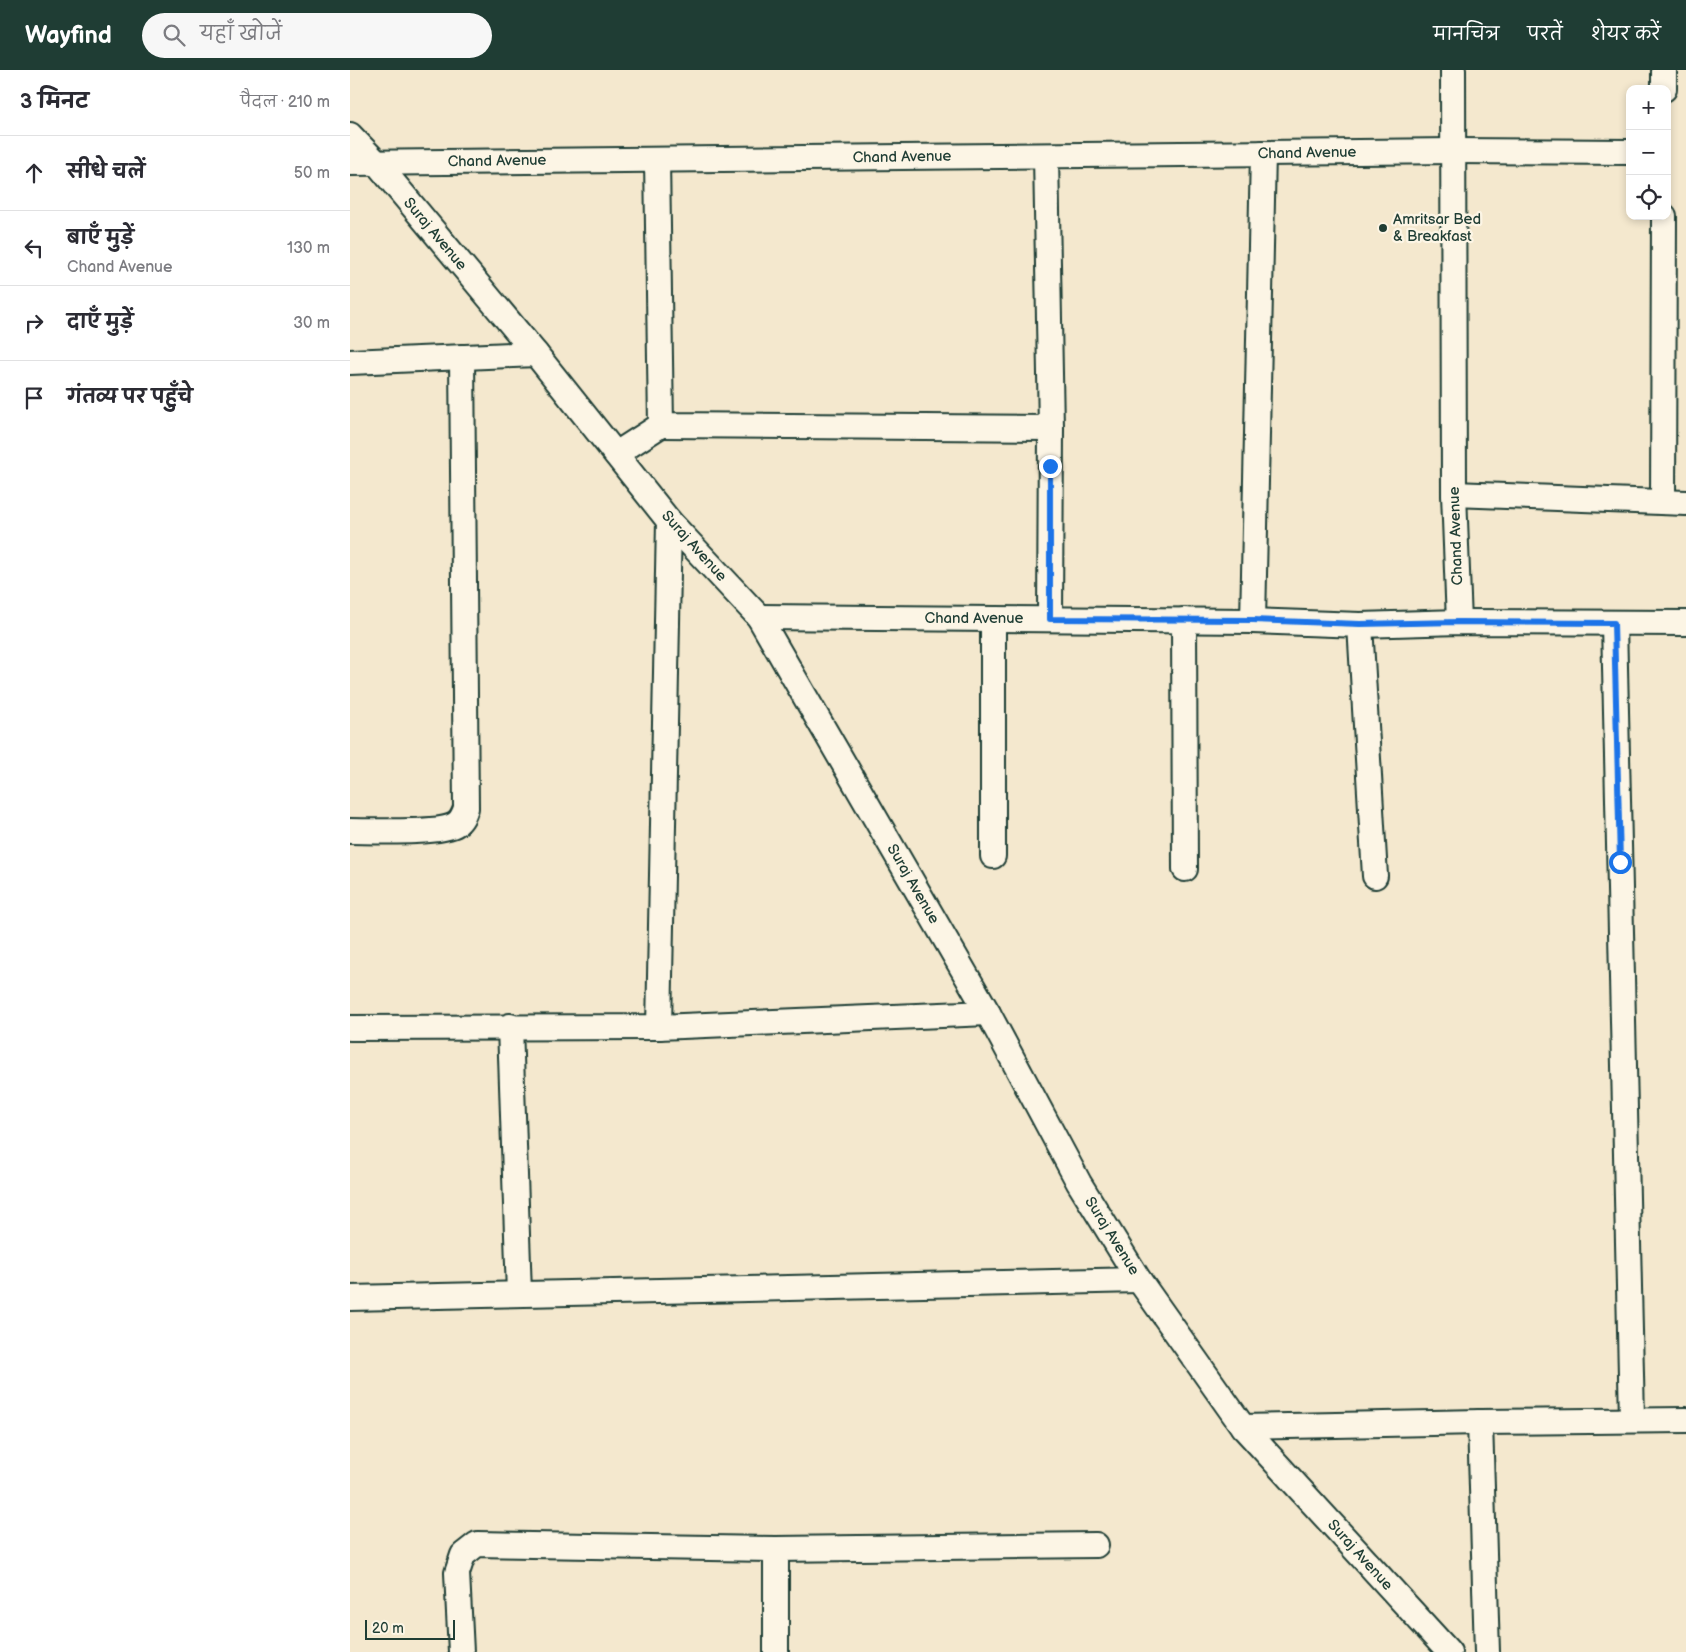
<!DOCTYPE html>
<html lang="hi">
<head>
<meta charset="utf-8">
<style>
	:root { --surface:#fff; --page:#f7f7f7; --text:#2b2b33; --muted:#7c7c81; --line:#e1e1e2; --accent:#1f3d34 }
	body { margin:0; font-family:"Balsamiq Sans","Playpen Sans Deva",sans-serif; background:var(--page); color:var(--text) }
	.controls { position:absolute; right:15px; top:15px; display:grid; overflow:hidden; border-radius:10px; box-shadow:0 2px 8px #0003 }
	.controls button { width:45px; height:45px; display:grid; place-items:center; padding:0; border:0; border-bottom:1px solid var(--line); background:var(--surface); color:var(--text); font:25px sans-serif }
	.scale { position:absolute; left:15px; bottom:12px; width:90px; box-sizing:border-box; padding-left:5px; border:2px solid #1f3d34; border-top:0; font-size:14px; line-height:18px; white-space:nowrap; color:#1f3d34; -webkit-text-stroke:4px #fcf5e5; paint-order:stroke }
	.stop { position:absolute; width:15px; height:15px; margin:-11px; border:4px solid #1a73e8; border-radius:50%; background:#fff }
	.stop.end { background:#1a73e8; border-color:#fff; box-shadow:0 1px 5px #0008 }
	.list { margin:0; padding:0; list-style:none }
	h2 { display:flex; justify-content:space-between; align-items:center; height:65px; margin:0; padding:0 20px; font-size:21px }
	h2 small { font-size:16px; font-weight:400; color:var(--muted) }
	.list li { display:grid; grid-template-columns:32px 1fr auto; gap:15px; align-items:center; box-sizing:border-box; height:75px; padding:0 20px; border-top:1px solid var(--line) }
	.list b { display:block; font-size:19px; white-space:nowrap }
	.list p { margin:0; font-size:16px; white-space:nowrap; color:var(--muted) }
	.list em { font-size:16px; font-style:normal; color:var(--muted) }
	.icon { flex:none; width:28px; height:28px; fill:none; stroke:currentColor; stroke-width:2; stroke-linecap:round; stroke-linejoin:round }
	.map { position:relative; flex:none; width:1336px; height:1582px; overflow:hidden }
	header { display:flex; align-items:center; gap:30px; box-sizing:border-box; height:70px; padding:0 25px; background:var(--accent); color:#fff }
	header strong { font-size:24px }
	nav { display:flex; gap:28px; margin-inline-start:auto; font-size:18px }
	.search { width:350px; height:45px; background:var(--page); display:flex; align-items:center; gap:12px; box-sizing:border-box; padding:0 18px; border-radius:28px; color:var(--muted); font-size:19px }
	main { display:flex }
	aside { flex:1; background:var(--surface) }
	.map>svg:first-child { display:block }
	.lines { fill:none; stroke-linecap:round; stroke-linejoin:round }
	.street-casing { stroke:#1f3d34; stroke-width:28 }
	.street { stroke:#fcf5e5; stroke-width:24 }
	.route { stroke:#1a73e8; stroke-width:6 }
	.poi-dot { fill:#1f3d34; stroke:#fcf5e5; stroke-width:2 }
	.labels { text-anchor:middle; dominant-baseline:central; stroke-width:4.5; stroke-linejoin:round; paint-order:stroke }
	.street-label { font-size:15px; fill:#1f3d34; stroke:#fcf5e5 }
	.poi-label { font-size:15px; fill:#1f3d34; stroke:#fcf5e5; text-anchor:start }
</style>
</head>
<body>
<header>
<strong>Wayfind</strong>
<div class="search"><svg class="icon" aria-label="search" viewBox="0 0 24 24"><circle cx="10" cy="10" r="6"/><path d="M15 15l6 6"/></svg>यहाँ खोजें</div>
<nav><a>मानचित्र</a><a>परतें</a><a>शेयर करें</a></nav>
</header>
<main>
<aside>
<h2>3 मिनट<small>पैदल · 210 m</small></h2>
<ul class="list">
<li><svg class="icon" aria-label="ahead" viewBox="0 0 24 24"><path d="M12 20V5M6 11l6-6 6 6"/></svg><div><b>सीधे चलें</b></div><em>50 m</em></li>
<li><svg class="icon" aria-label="left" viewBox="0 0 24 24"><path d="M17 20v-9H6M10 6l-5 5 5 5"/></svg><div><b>बाएँ मुड़ें</b><p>Chand Avenue</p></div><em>130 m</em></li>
<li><svg class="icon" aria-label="right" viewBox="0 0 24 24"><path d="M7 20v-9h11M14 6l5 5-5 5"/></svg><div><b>दाएँ मुड़ें</b></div><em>30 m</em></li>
<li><svg class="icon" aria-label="arrive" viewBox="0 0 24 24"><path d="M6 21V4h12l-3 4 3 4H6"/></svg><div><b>गंतव्य पर पहुँचे</b></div></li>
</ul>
</aside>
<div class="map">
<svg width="1336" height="1582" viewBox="0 0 1336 1582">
	<rect width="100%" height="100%" fill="#f4e8ce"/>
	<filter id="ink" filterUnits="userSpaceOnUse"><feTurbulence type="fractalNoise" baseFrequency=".02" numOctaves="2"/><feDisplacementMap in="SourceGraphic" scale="10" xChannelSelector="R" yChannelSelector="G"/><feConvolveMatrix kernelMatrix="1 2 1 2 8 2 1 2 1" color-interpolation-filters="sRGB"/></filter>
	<g filter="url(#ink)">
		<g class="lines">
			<!-- street casing -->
			<g class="street-casing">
				<g id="street">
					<polyline points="1103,0 1104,424 1109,552"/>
					<polyline points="1314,19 1314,0"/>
					<polyline points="0,65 26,92 186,284 319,451 409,547 638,943 729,1113 789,1210 893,1357 1099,1582"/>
					<polyline points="307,90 311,355 701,358 696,86"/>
					<polyline points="0,93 1104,81 1280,82"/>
					<polyline points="0,292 186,284"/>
					<polyline points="266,384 311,355"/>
					<polyline points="1104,424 1336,433"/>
					<polyline points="1313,432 1314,146"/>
					<polyline points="409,547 903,551 1010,555 1109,552 1336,553"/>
					<polyline points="643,549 643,786"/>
					<polyline points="700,549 701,358"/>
					<polyline points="834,550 835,799"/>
					<polyline points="903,551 913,83"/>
					<polyline points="1264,553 1282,1349"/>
					<polyline points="1010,555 1025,806"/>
					<path d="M0,761C21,761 92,764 106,754C112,750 114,744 116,738L112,287"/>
					<polyline points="160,956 169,1224"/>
					<polyline points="309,957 319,451"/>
					<polyline points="0,958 309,957 638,943"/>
					<polyline points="0,1228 789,1210"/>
					<polyline points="1130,1352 1137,1582"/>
					<polyline points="893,1357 1130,1352 1336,1350"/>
					<polyline points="111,1582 107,1503 113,1485 127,1474 426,1479 746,1475"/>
					<polyline points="426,1582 426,1479"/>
				</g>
			</g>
			<!-- street -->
			<use href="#street" class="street"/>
		</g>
	</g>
	<g class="lines" filter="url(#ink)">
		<!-- route -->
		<polyline class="route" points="700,396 700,549 903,550 1010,554 1109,552 1264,553 1270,792"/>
	</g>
	<!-- markers -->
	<circle class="poi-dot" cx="1033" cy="158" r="5"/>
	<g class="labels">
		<!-- street labels -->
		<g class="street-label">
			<text transform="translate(957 83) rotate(-1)">Chand Avenue</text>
			<text transform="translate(552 87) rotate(-1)">Chand Avenue</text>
			<text transform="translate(147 91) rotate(-1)">Chand Avenue</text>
			<text transform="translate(85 164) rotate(50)">Suraj Avenue</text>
			<text transform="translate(1106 466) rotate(-92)">Chand Avenue</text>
			<text transform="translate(344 476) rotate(48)">Suraj Avenue</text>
			<text x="624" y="548">Chand Avenue</text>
			<text transform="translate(563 814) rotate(60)">Suraj Avenue</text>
			<text transform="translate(762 1166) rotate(58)">Suraj Avenue</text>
			<text transform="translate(1010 1485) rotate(48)">Suraj Avenue</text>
		</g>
		<!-- poi labels -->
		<g class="poi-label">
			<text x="1043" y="149">Amritsar Bed<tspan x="1043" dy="17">&amp; Breakfast</tspan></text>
		</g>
	</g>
</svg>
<div class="controls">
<button>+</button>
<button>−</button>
<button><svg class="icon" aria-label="locate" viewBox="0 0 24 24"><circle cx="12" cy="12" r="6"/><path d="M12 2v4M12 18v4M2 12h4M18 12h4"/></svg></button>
</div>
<div class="scale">20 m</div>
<div class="stop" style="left:1270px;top:792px"></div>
<div class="stop end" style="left:700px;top:396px"></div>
</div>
</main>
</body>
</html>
